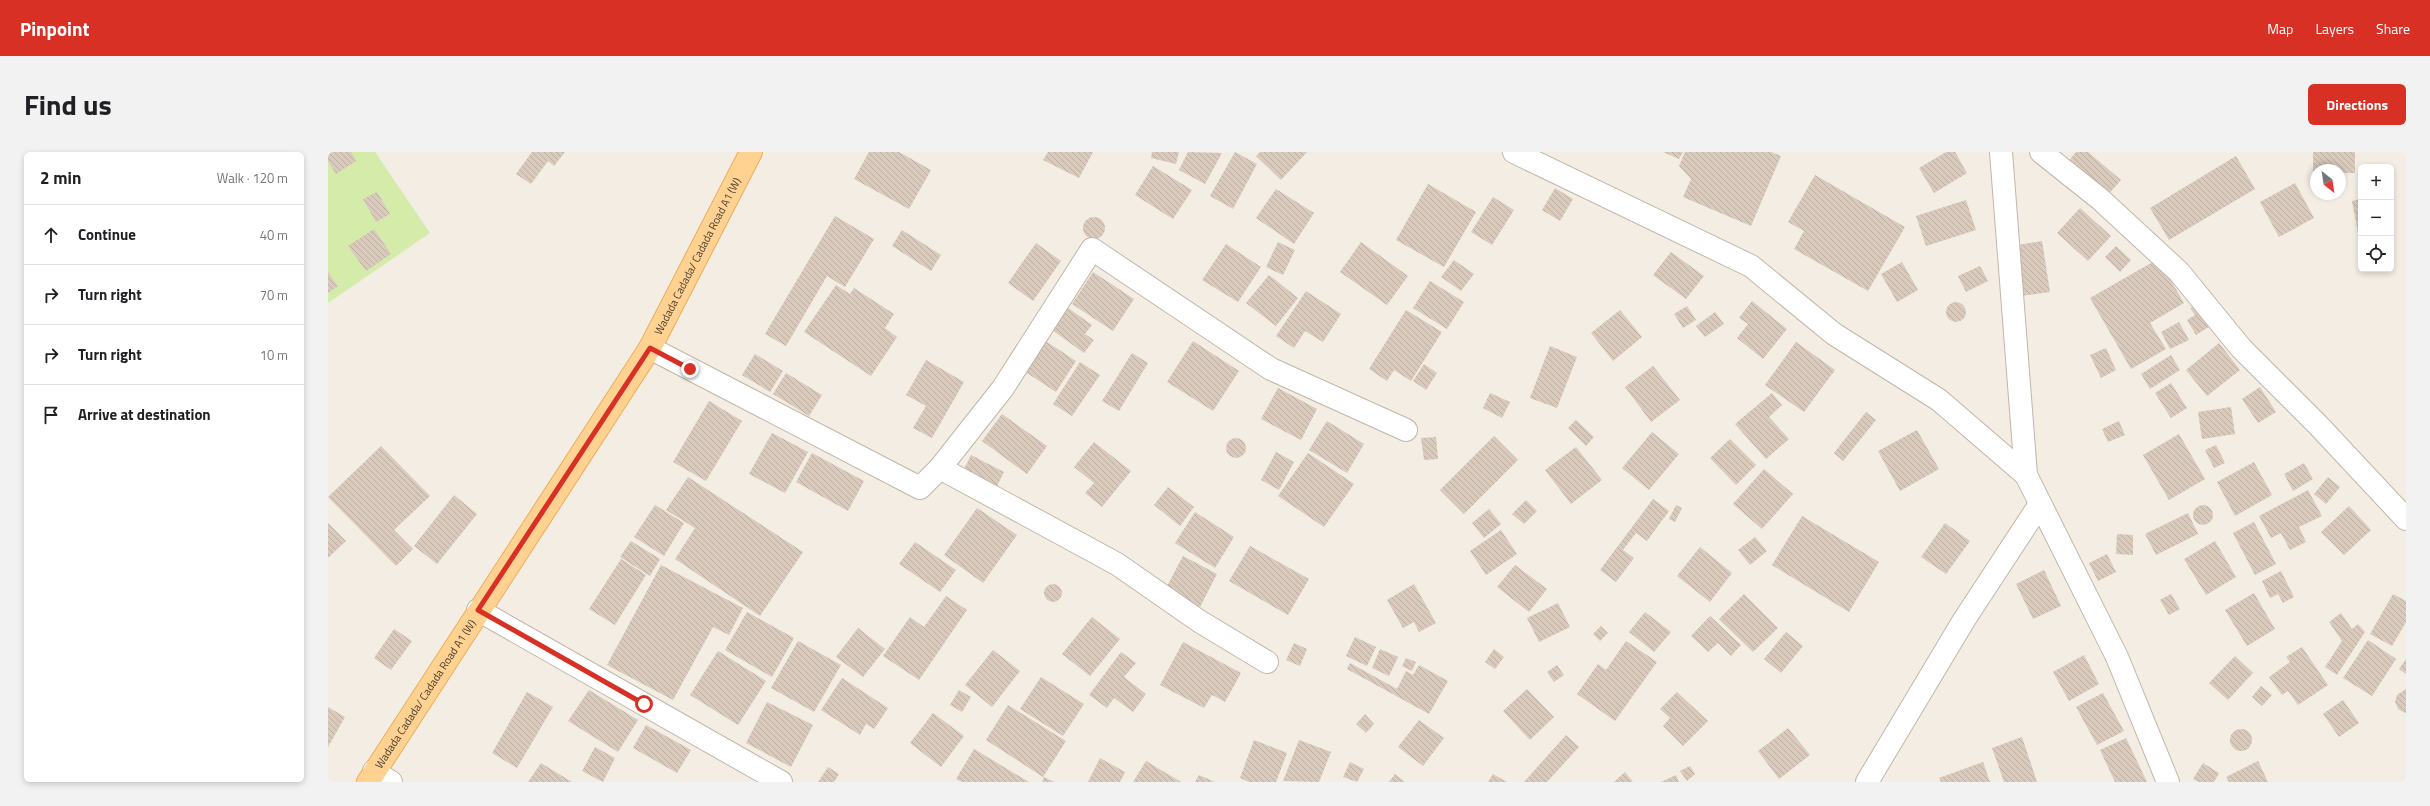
<!DOCTYPE html>
<html lang="en">
<head>
<meta charset="utf-8">
<style>
	:root { --surface:#fff; --page:#f2f2f2; --text:#202124; --muted:#757577; --line:#e0e0e0; --accent:#d93025 }
	body { margin:0; font-family:"Titillium Web",sans-serif; background:var(--page); color:var(--text) }
	.controls { position:absolute; right:12px; top:12px; display:grid; overflow:hidden; border-radius:6px; box-shadow:0 2px 6px #0003 }
	.controls button { width:36px; height:36px; display:grid; place-items:center; padding:0; border:0; border-bottom:1px solid var(--line); background:var(--surface); color:var(--text); font:20px sans-serif }
	.compass { position:absolute; left:1982px; top:12px; width:36px; height:36px; border-radius:50%; background:var(--surface); box-shadow:0 2px 6px #0003; rotate:150deg }
	.stop { position:absolute; width:12px; height:12px; margin:-9px; border:3px solid #d93025; border-radius:50%; background:#fff }
	.stop.end { background:#d93025; border-color:#fff; box-shadow:0 1px 4px #0008 }
	.list { margin:0; padding:0; list-style:none }
	h2 { display:flex; justify-content:space-between; align-items:center; height:52px; margin:0; padding:0 16px; font-size:17px }
	h2 small { font-size:13px; font-weight:400; color:var(--muted) }
	.list li { display:grid; grid-template-columns:26px 1fr auto; gap:12px; align-items:center; box-sizing:border-box; height:60px; padding:0 16px; border-top:1px solid var(--line) }
	.list b { display:block; font-size:15px; white-space:nowrap }
	.list em { font-size:13px; font-style:normal; color:var(--muted) }
	.icon { flex:none; width:22px; height:22px; fill:none; stroke:currentColor; stroke-width:2; stroke-linecap:round; stroke-linejoin:round }
	.map { position:relative; flex:none; width:2078px; height:630px; overflow:hidden; border-radius:6px }
	header { display:flex; align-items:center; gap:24px; box-sizing:border-box; height:56px; padding:0 20px; background:var(--accent); color:#fff }
	header strong { font-size:19px }
	nav { display:flex; gap:22px; margin-inline-start:auto; font-size:14px }
	.intro { display:flex; align-items:center; justify-content:space-between; box-sizing:border-box; height:96px; padding:0 24px }
	h1 { margin:0; font-size:28px }
	.button { padding:10px 18px; border-radius:6px; background:var(--accent); color:#fff; font-size:14px; font-weight:700 }
	main { display:flex; gap:24px; padding:0 24px }
	aside { flex:1; background:var(--surface); border-radius:6px; box-shadow:0 2px 6px #0003 }
	.map>svg:first-child { display:block }
	.pitch { fill:#d5eba9 }
	.building { fill:url(#building-back-hatch) }
	.lines { fill:none; stroke-linecap:round; stroke-linejoin:round }
	.street-casing { stroke:#c2b6a9; stroke-width:24 }
	.primary-casing { stroke:#ebad5a; stroke-width:24 }
	.street { stroke:#fff; stroke-width:22 }
	.primary { stroke:#ffd291; stroke-width:22 }
	.route { stroke:#d93025; stroke-width:5 }
	.labels { text-anchor:middle; dominant-baseline:central; stroke-width:3; stroke-linejoin:round; paint-order:stroke }
	.street-label { font-size:11px; fill:#463c33; stroke:#fff }
</style>
</head>
<body>
<header>
<strong>Pinpoint</strong>
<nav><a>Map</a><a>Layers</a><a>Share</a></nav>
</header>
<div class="intro"><h1>Find us</h1><a class="button">Directions</a></div>
<main>
<aside>
<h2>2 min<small>Walk · 120 m</small></h2>
<ul class="list">
<li><svg class="icon" aria-label="ahead" viewBox="0 0 24 24"><path d="M12 20V5M6 11l6-6 6 6"/></svg><div><b>Continue</b></div><em>40 m</em></li>
<li><svg class="icon" aria-label="right" viewBox="0 0 24 24"><path d="M7 20v-9h11M14 6l5 5-5 5"/></svg><div><b>Turn right</b></div><em>70 m</em></li>
<li><svg class="icon" aria-label="right" viewBox="0 0 24 24"><path d="M7 20v-9h11M14 6l5 5-5 5"/></svg><div><b>Turn right</b></div><em>10 m</em></li>
<li><svg class="icon" aria-label="arrive" viewBox="0 0 24 24"><path d="M6 21V4h12l-3 4 3 4H6"/></svg><div><b>Arrive at destination</b></div></li>
</ul>
</aside>
<div class="map">
<svg width="2078" height="630" viewBox="0 0 2078 630">
	<defs>
		<pattern id="building-back-hatch" width="6" height="6" patternUnits="userSpaceOnUse"><rect width="6" height="6" fill="#d9cabc"/><path d="M-1 5l2 2M0 0l6 6M5-1l2 2" fill="none" stroke="#bcaea2"/></pattern>
	</defs>
	<rect width="100%" height="100%" fill="#f3ede4"/>
	<!-- pitch -->
	<polygon class="pitch" points="0,0 47,0 102,81 0,151"/>
	<!-- building -->
	<g class="building">
		<polygon points="0,0 23,0 28,9 8,22 0,9"/>
		<polygon points="204,0 237,0 226,14 220,9 203,32 188,22"/>
		<polygon points="541,0 571,0 603,18 581,57 526,27"/>
		<polygon points="720,0 765,0 751,26 715,8"/>
		<polygon points="824,0 851,0 848,12 823,6"/>
		<polygon points="860,0 894,1 877,32 851,18"/>
		<polygon points="907,0 929,12 905,57 882,44"/>
		<polygon points="932,0 979,0 953,28 928,4"/>
		<polygon points="1335,0 1355,0 1351,7"/>
		<polygon points="1357,0 1443,0 1453,4 1423,74 1355,45 1363,27 1351,14"/>
		<polygon points="1618,0 1627,0 1639,21 1606,41 1591,16"/>
		<polygon points="1748,0 1760,0 1793,28 1779,44 1739,11"/>
		<polygon points="1985,0 2027,0 2027,21 2012,21 2012,18 1988,18 1988,21 1985,21"/>
		<polygon points="1908,4 1927,37 1841,88 1822,56"/>
		<polygon points="825,14 864,38 845,67 807,43"/>
		<polygon points="1487,23 1577,75 1540,139 1466,97 1476,79 1460,70"/>
		<polygon points="1967,31 1986,66 1951,85 1932,50"/>
		<polygon points="1100,32 1148,60 1116,115 1068,88"/>
		<polygon points="1227,36 1245,47 1232,69 1214,58"/>
		<polygon points="948,37 986,61 966,92 928,66"/>
		<polygon points="49,40 62,62 48,70 35,47"/>
		<polygon points="1165,45 1186,58 1164,93 1143,80"/>
		<polygon points="2033,47 2033,91 2032,91 2024,49"/>
		<polygon points="1638,48 1648,78 1598,94 1588,64"/>
		<polygon points="1752,56 1783,84 1760,109 1729,81"/>
		<polygon points="507,64 546,87 517,135 499,124 458,194 437,182"/>
		<circle cx="766" cy="76" r="11"/>
		<polygon points="46,77 63,102 38,119 20,94"/>
		<polygon points="574,78 613,103 603,119 564,94"/>
		<polygon points="1714,89 1722,140 1692,144 1684,94"/>
		<polygon points="950,90 967,98 955,123 938,115"/>
		<polygon points="1033,90 1080,124 1059,153 1012,120"/>
		<polygon points="708,91 733,109 705,149 680,131"/>
		<polygon points="898,92 933,115 910,150 874,128"/>
		<polygon points="1788,94 1803,108 1792,120 1777,105"/>
		<polygon points="1343,100 1376,124 1358,147 1325,123"/>
		<polygon points="1830,107 1856,151 1822,171 1838,197 1803,217 1762,146"/>
		<polygon points="1126,108 1146,122 1133,139 1113,125"/>
		<polygon points="1574,110 1590,138 1569,150 1553,122"/>
		<polygon points="1652,114 1660,129 1638,140 1630,124"/>
		<polygon points="0,120 10,134 0,141"/>
		<polygon points="765,120 806,147 785,179 744,152"/>
		<polygon points="941,123 970,146 948,174 918,151"/>
		<polygon points="1102,129 1136,150 1119,177 1085,156"/>
		<polygon points="508,133 522,142 526,136 566,162 557,176 569,185 543,224 476,180"/>
		<polygon points="978,139 1013,162 995,190 977,179 966,196 948,184"/>
		<polygon points="1424,149 1459,177 1435,207 1409,186 1420,172 1411,166"/>
		<circle cx="1628" cy="160" r="10"/>
		<polygon points="1871,151 1884,173 1868,183 1859,168 1867,163 1862,156"/>
		<polygon points="736,153 764,173 757,182 766,188 756,201 720,175"/>
		<polygon points="1359,154 1368,168 1355,176 1346,162"/>
		<polygon points="1078,158 1114,180 1083,229 1066,218 1059,229 1041,217"/>
		<polygon points="1292,158 1314,185 1285,209 1263,181"/>
		<polygon points="1387,160 1396,172 1377,185 1368,174"/>
		<polygon points="1851,170 1861,188 1842,197 1833,180"/>
		<polygon points="713,186 748,209 728,240 693,217"/>
		<polygon points="865,189 911,219 885,259 839,230"/>
		<polygon points="1468,190 1507,218 1476,260 1437,233"/>
		<polygon points="1891,191 1912,218 1879,244 1858,218"/>
		<polygon points="1222,194 1249,205 1229,256 1202,246"/>
		<polygon points="1778,196 1788,218 1773,226 1762,203"/>
		<polygon points="804,201 820,211 791,259 774,249"/>
		<polygon points="427,202 455,219 442,240 414,223"/>
		<polygon points="1843,203 1852,218 1822,237 1813,222"/>
		<polygon points="598,208 636,230 604,286 585,276 598,254 578,243"/>
		<polygon points="752,210 772,223 744,264 725,252"/>
		<polygon points="1096,212 1109,221 1098,238 1085,229"/>
		<polygon points="1325,214 1352,248 1323,270 1297,235"/>
		<polygon points="458,221 494,243 481,264 445,242"/>
		<polygon points="1843,231 1859,256 1843,266 1827,241"/>
		<polygon points="1932,235 1948,260 1930,271 1914,247"/>
		<polygon points="950,236 989,257 973,288 933,267"/>
		<polygon points="1162,241 1182,250 1174,266 1155,256"/>
		<polygon points="1444,241 1454,253 1441,265 1461,287 1438,307 1407,272"/>
		<polygon points="381,249 414,269 378,329 345,310"/>
		<polygon points="1903,255 1907,282 1874,287 1870,260"/>
		<polygon points="1538,260 1548,268 1515,309 1506,301"/>
		<polygon points="674,262 719,294 699,322 654,289"/>
		<polygon points="1248,268 1266,285 1258,294 1240,276"/>
		<polygon points="999,269 1036,292 1019,321 981,298"/>
		<polygon points="1791,269 1797,283 1780,290 1774,277"/>
		<polygon points="1589,278 1611,317 1572,339 1550,299"/>
		<polygon points="1324,280 1351,302 1321,338 1294,316"/>
		<polygon points="444,281 480,300 457,341 421,322"/>
		<polygon points="1851,282 1877,327 1841,348 1815,303"/>
		<polygon points="1166,284 1190,308 1136,362 1112,338"/>
		<polygon points="1108,285 1110,307 1096,308 1093,286"/>
		<circle cx="908" cy="296" r="10"/>
		<polygon points="1402,287 1428,313 1408,333 1382,306"/>
		<polygon points="766,290 803,319 774,355 757,341 766,331 746,315"/>
		<polygon points="1888,293 1897,311 1886,316 1877,298"/>
		<polygon points="53,294 102,344 66,378 85,397 68,414 0,345"/>
		<polygon points="1248,295 1274,328 1243,352 1217,318"/>
		<polygon points="948,300 966,310 951,338 933,328"/>
		<polygon points="484,301 536,329 520,359 468,330"/>
		<polygon points="980,301 1026,332 996,375 950,344"/>
		<polygon points="643,303 676,320 666,340 633,323"/>
		<polygon points="1926,310 1944,343 1907,364 1889,330"/>
		<polygon points="1976,311 1985,327 1965,339 1956,322"/>
		<polygon points="1436,317 1465,342 1434,377 1405,352"/>
		<polygon points="360,325 475,400 432,464 347,407 367,376 338,358"/>
		<polygon points="2000,325 2012,335 1998,352 1986,342"/>
		<polygon points="840,335 866,355 852,374 826,353"/>
		<polygon points="1980,338 1994,364 1971,375 1978,390 1962,398 1953,381 1943,386 1931,364"/>
		<polygon points="126,343 149,362 109,412 86,394"/>
		<polygon points="1325,347 1341,359 1319,389 1308,381 1295,398 1306,406 1288,430 1272,418"/>
		<polygon points="1198,348 1209,359 1196,372 1184,362"/>
		<circle cx="1875" cy="363" r="10"/>
		<polygon points="327,353 356,371 336,404 306,385"/>
		<polygon points="1348,353 1354,356 1347,370 1341,367"/>
		<polygon points="2021,354 2043,378 2016,403 1993,380"/>
		<polygon points="649,356 689,383 655,431 616,403"/>
		<polygon points="1161,357 1173,372 1156,386 1144,371"/>
		<polygon points="867,360 906,385 887,416 847,391"/>
		<polygon points="1860,361 1870,382 1828,403 1817,382"/>
		<polygon points="1474,364 1551,410 1521,460 1444,413"/>
		<polygon points="1926,370 1948,412 1927,423 1905,381"/>
		<polygon points="0,371 18,389 0,406"/>
		<polygon points="1617,371 1642,389 1618,422 1593,405"/>
		<polygon points="1173,378 1189,402 1158,423 1142,399"/>
		<polygon points="1789,382 1805,383 1805,403 1788,402"/>
		<polygon points="1427,385 1439,399 1422,413 1410,398"/>
		<polygon points="303,389 332,407 322,424 292,405"/>
		<polygon points="1887,389 1908,425 1878,443 1856,407"/>
		<polygon points="587,390 628,418 612,440 571,412"/>
		<polygon points="922,394 981,427 960,463 901,429"/>
		<polygon points="1372,395 1404,421 1382,450 1349,424"/>
		<polygon points="1779,402 1788,420 1770,429 1761,411"/>
		<polygon points="855,404 889,422 872,455 837,438"/>
		<polygon points="293,407 318,423 287,473 261,457"/>
		<polygon points="333,413 415,456 401,483 385,475 345,548 279,513"/>
		<polygon points="1187,413 1219,437 1201,460 1169,435"/>
		<polygon points="1716,418 1733,454 1705,467 1688,432"/>
		<polygon points="1953,419 1966,445 1955,451 1950,442 1942,446 1934,429"/>
		<circle cx="725" cy="441" r="9"/>
		<polygon points="1086,432 1108,471 1091,480 1086,470 1075,476 1059,448"/>
		<polygon points="1926,441 1947,477 1919,494 1897,458"/>
		<polygon points="1416,442 1450,476 1425,500 1391,467"/>
		<polygon points="1843,442 1852,457 1841,463 1832,448"/>
		<polygon points="2065,442 2078,449 2078,470 2064,494 2042,482"/>
		<polygon points="618,444 639,458 591,528 555,504 582,465 596,475"/>
		<polygon points="1230,451 1242,475 1211,490 1199,466"/>
		<polygon points="419,460 466,486 444,525 397,498"/>
		<polygon points="1317,460 1343,480 1326,500 1301,480"/>
		<polygon points="2013,461 2024,477 2030,472 2037,480 2009,523 1997,515 2014,489 2001,470"/>
		<polygon points="1382,464 1413,493 1403,504 1390,491 1380,500 1363,484"/>
		<polygon points="764,465 792,487 762,524 734,502"/>
		<polygon points="1273,474 1280,481 1272,489 1265,482"/>
		<polygon points="530,476 557,497 535,525 508,505"/>
		<polygon points="66,477 84,489 63,518 46,506"/>
		<polygon points="1458,480 1475,494 1453,521 1436,507"/>
		<polygon points="1027,485 1048,495 1039,514 1018,504"/>
		<polygon points="2040,488 2068,507 2044,544 2015,526"/>
		<polygon points="470,489 513,513 486,560 443,536"/>
		<polygon points="1298,489 1329,510 1287,569 1249,542 1270,512 1278,518"/>
		<polygon points="855,490 913,521 897,550 884,543 876,556 832,533"/>
		<polygon points="966,491 979,497 972,514 958,508"/>
		<polygon points="1974,495 2000,533 1970,553 1960,539 1954,543 1941,525 1962,510 1958,505"/>
		<polygon points="1052,497 1070,505 1061,524 1044,516"/>
		<polygon points="1166,497 1176,505 1167,517 1157,510"/>
		<polygon points="665,498 692,519 664,555 637,533"/>
		<polygon points="390,499 438,529 410,573 362,543"/>
		<polygon points="793,500 808,511 796,525 818,542 805,560 786,546 779,556 761,543"/>
		<polygon points="1756,503 1771,532 1741,549 1725,520"/>
		<polygon points="1907,504 1925,521 1900,548 1881,531"/>
		<polygon points="1078,506 1088,510 1084,519 1074,514"/>
		<polygon points="2078,507 2078,522 2071,517"/>
		<polygon points="1022,511 1069,537 1078,519 1085,523 1091,513 1120,529 1101,562 1019,517"/>
		<polygon points="1229,513 1236,523 1226,530 1219,520"/>
		<polygon points="713,525 756,552 735,584 692,557"/>
		<polygon points="514,526 560,556 546,577 538,572 532,583 493,558"/>
		<polygon points="1933,534 1944,543 1934,554 1924,545"/>
		<polygon points="1199,537 1226,565 1202,588 1175,559"/>
		<polygon points="2078,537 2078,561 2077,561 2070,557 2067,550 2069,543"/>
		<polygon points="261,538 310,568 290,600 240,569"/>
		<polygon points="631,538 643,545 634,560 622,553"/>
		<polygon points="199,540 225,555 189,616 164,601"/>
		<polygon points="1349,540 1380,569 1355,594 1335,574 1342,566 1332,557"/>
		<polygon points="1775,541 1796,579 1769,593 1748,555"/>
		<polygon points="2015,548 2031,571 2011,585 1995,562"/>
		<polygon points="439,550 485,573 463,615 418,591"/>
		<polygon points="680,553 738,589 715,625 658,588"/>
		<polygon points="0,555 17,565 0,595"/>
		<polygon points="605,561 636,584 613,615 582,591"/>
		<polygon points="1037,562 1046,572 1038,581 1028,572"/>
		<polygon points="1091,568 1116,586 1095,614 1070,595"/>
		<polygon points="318,573 363,598 349,621 305,596"/>
		<polygon points="1460,576 1482,603 1451,627 1430,599"/>
		<circle cx="1913" cy="588" r="11"/>
		<polygon points="1238,583 1251,595 1219,630 1196,630"/>
		<polygon points="1694,585 1709,630 1676,630 1664,596"/>
		<polygon points="1798,586 1819,630 1787,630 1772,598"/>
		<polygon points="926,588 959,601 948,630 921,630 912,626"/>
		<polygon points="971,588 1003,600 991,630 955,629"/>
		<polygon points="267,595 287,606 275,630 254,619"/>
		<polygon points="646,597 701,630 634,630 628,627"/>
		<polygon points="772,606 797,620 792,630 760,630"/>
		<polygon points="818,609 853,630 805,630"/>
		<polygon points="1930,609 1940,630 1901,630 1898,625"/>
		<polygon points="1022,610 1036,617 1029,630 1015,625"/>
		<polygon points="1655,610 1662,630 1613,630 1611,626"/>
		<polygon points="213,611 244,630 200,630"/>
		<polygon points="1875,611 1891,621 1886,630 1871,630 1865,627"/>
		<polygon points="1362,614 1367,622 1359,629 1352,619"/>
		<polygon points="500,615 511,622 506,630 490,630"/>
		<polygon points="1297,620 1305,630 1286,630"/>
		<polygon points="1067,622 1077,630 1061,630"/>
		<polygon points="1165,622 1179,630 1160,630"/>
		<polygon points="871,623 887,630 867,630"/>
		<polygon points="1348,623 1351,630 1333,630"/>
		<polygon points="716,625 726,630 714,630"/>
	</g>
	<g class="lines">
		<!-- street casing -->
		<g class="street-casing">
			<g id="street">
				<polyline points="1186,0 1423,114 1506,182 1611,248 1698,323"/>
				<polyline points="1673,0 1698,323 1789,505 1840,630"/>
				<polyline points="1713,0 1772,47 1851,120 1913,196 1991,274 2078,367"/>
				<polyline points="322,196 592,336 612,316 789,412 871,469 939,510"/>
				<polyline points="612,316 675,236 764,97 943,217 1078,278"/>
				<polyline points="150,458 453,630"/>
				<polyline points="46,619 63,630"/>
				<polyline points="1539,630 1636,468 1712,352"/>
			</g>
		</g>
		<!-- primary casing -->
		<g class="primary-casing">
			<g id="primary">
				<path id="s1" d="M40,630L322,196L423,0"/>
			</g>
		</g>
		<!-- street -->
		<use href="#street" class="street"/>
		<!-- primary -->
		<use href="#primary" class="primary"/>
	</g>
	<g class="lines">
		<!-- route -->
		<polyline class="route" points="316,552 150,458 322,196 362,217"/>
	</g>
	<g class="labels">
		<!-- street labels -->
		<g class="street-label">
			<text stroke="none"><textPath href="#s1" startOffset="621">Wadada Cadada/ Cadada Road A1 (W)</textPath></text>
			<text stroke="none"><textPath href="#s1" startOffset="105">Wadada Cadada/ Cadada Road A1 (W)</textPath></text>
		</g>
	</g>
</svg>
<div class="controls">
<button>+</button>
<button>−</button>
<button><svg class="icon" aria-label="locate" viewBox="0 0 24 24"><circle cx="12" cy="12" r="6"/><path d="M12 2v4M12 18v4M2 12h4M18 12h4"/></svg></button>
</div>
<svg class="compass" viewBox="-18 -18 36 36"><path d="M0-13l5 13h-10z" fill="#e53935"/><path d="M0 13l5-13h-10z" fill="#757577"/></svg>
<div class="stop" style="left:316px;top:552px"></div>
<div class="stop end" style="left:362px;top:217px"></div>
</div>
</main>
</body>
</html>
